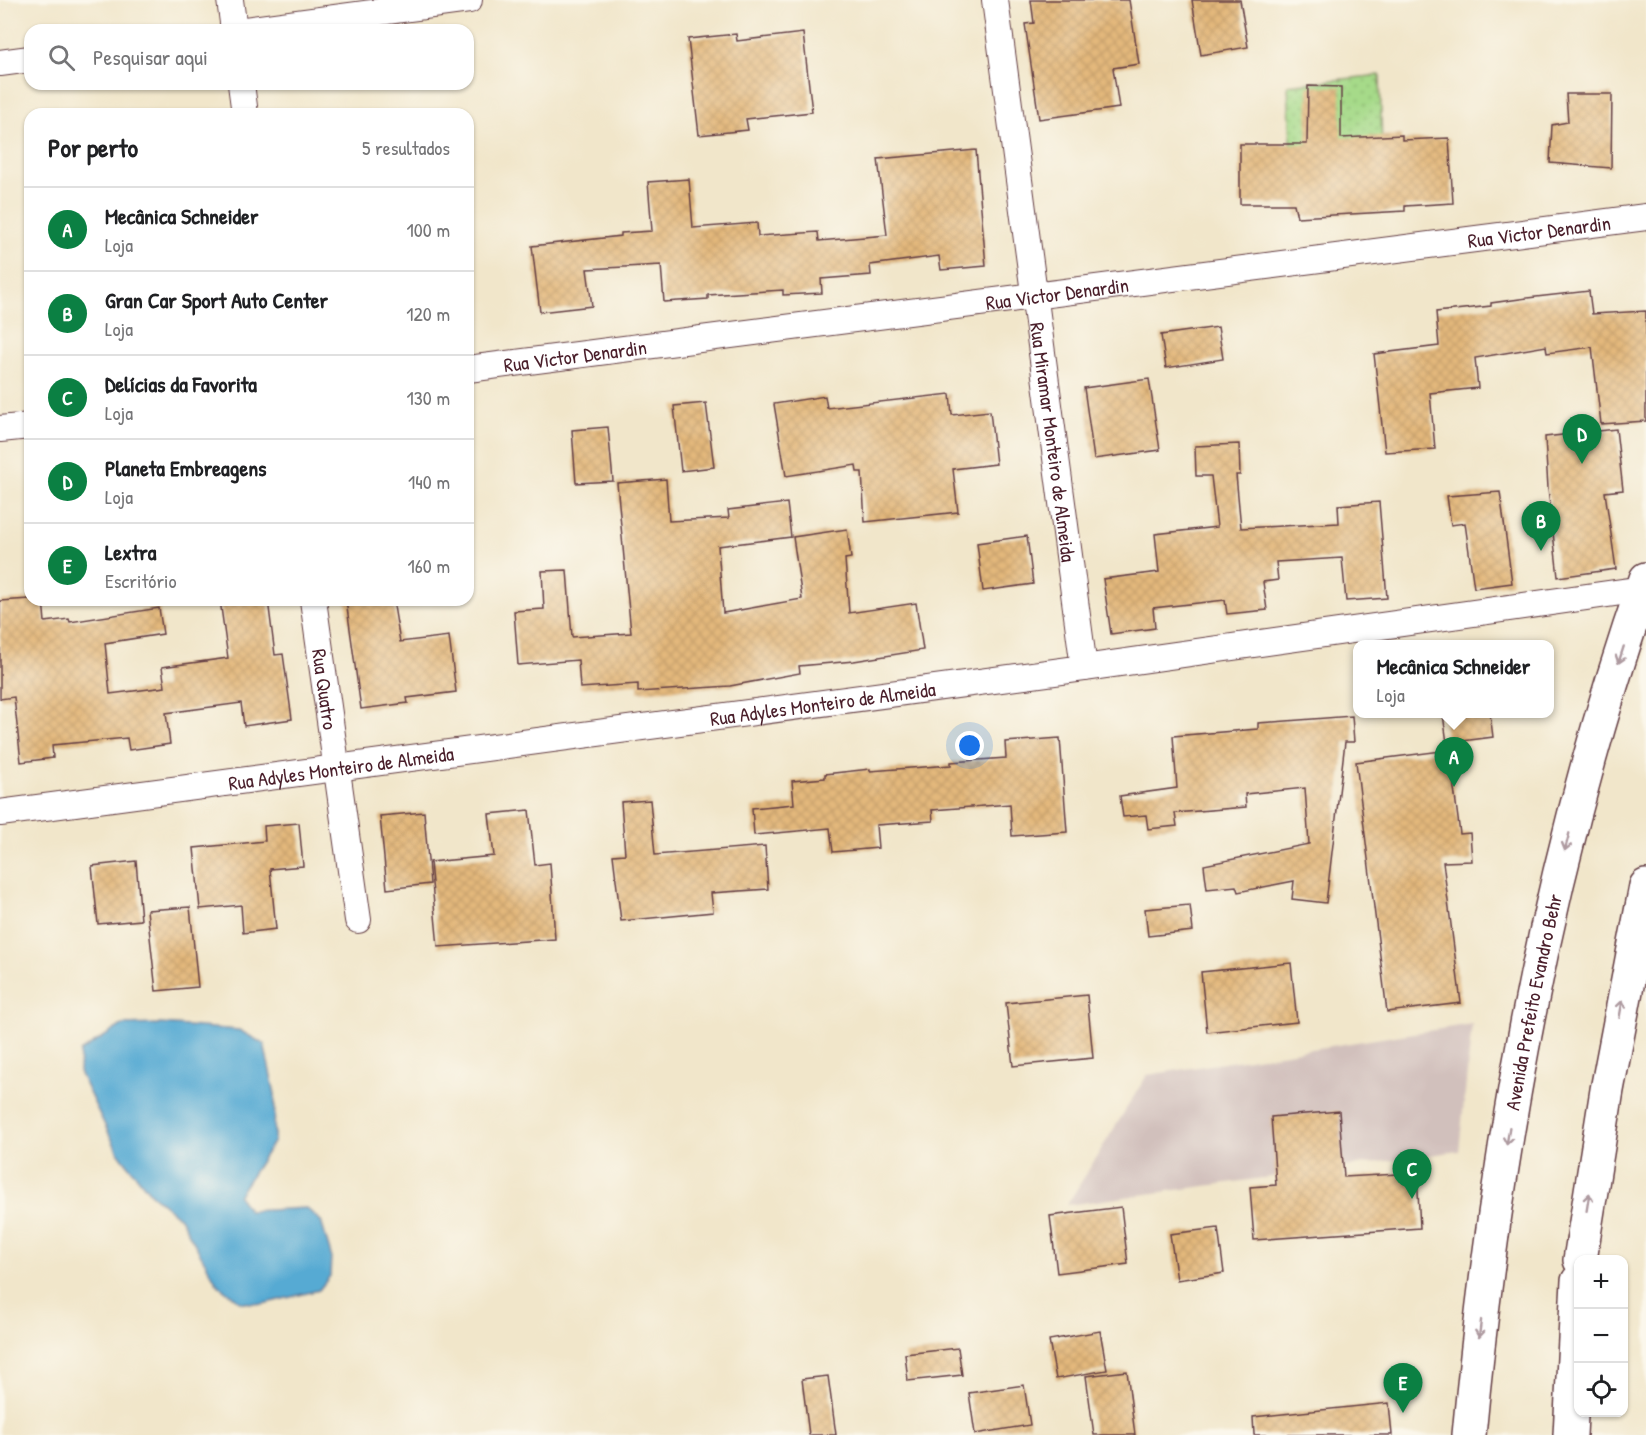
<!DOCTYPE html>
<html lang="pt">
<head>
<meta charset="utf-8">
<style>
	:root { --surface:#fff; --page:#f2f2f2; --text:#202124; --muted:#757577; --line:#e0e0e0; --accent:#0b8043 }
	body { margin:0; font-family:"Patrick Hand",sans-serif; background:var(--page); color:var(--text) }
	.controls { position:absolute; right:18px; bottom:18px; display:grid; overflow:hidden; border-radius:12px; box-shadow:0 2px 4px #0004 }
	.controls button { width:54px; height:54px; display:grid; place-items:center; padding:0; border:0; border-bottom:2px solid var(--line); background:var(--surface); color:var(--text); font:30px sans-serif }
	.you { position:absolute; left:970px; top:746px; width:21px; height:21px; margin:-15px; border:4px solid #fff; border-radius:50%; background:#1a73e8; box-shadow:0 0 0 9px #1a73e833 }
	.badge { display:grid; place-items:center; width:39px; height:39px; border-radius:50%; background:var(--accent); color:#fff; font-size:20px; font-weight:700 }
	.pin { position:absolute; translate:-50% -50px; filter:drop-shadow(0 2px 3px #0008) }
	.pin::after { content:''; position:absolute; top:32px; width:21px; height:18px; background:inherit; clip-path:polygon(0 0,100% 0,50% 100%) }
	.popup { position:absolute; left:1353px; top:640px; width:201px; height:78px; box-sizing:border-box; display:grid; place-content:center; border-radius:12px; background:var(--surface); filter:drop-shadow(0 2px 4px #0005); font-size:20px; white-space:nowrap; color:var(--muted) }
	.popup b { font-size:22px; color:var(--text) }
	.popup::after { content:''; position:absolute; left:50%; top:100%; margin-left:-12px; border:12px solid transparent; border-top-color:var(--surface) }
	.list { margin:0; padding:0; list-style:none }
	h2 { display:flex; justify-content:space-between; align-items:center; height:78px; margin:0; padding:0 24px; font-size:26px }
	h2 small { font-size:20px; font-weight:400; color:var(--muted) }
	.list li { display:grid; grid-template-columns:39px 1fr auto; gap:18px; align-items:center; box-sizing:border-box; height:84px; padding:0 24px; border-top:2px solid var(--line) }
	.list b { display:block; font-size:22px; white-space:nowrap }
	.list p { margin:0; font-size:20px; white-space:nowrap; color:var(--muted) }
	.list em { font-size:20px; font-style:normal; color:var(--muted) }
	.icon { flex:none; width:33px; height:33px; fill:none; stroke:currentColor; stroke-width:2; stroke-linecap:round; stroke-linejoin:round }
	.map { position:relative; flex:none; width:1646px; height:1435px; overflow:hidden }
	.search { position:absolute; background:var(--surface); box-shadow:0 2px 4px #0004; left:24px; top:24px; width:450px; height:66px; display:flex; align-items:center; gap:15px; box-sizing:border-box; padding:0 21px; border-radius:18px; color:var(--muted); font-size:22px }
	.panel { position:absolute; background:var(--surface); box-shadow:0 2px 4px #0004; left:24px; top:108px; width:450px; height:498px; border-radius:18px }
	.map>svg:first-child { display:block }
	.industrial { fill:#d1c0bc }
	.park { fill:url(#park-dots); stroke:#787c5a; stroke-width:1.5 }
	.water { fill:#57aad3; stroke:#50647f; stroke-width:1.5 }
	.building { fill:url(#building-cross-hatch) }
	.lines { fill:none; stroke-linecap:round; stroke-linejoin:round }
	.minor-casing { stroke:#633d43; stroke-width:28 }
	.trunk-casing { stroke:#633d43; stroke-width:36 }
	.minor { stroke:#fff; stroke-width:26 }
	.trunk { stroke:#fff; stroke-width:33 }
	.oneway { stroke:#ae9aa0 }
	.labels { text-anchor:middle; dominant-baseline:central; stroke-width:4.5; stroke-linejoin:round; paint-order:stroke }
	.street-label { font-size:20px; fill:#4a1f2b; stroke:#fbf7ec }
</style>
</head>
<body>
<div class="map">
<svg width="1646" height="1435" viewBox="0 0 1646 1435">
	<defs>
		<pattern id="park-dots" width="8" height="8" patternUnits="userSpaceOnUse" patternTransform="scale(1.5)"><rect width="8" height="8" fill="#a6da89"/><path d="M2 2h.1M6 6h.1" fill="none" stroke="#90bb76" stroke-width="1.8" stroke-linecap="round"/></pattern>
		<pattern id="building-cross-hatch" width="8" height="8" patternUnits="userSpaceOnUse" patternTransform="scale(1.5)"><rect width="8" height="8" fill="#e3b87c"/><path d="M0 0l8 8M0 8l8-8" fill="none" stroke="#c49e6b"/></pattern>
	</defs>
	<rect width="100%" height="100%" fill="#fbf7ec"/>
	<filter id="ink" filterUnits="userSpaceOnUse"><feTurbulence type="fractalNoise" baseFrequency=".0167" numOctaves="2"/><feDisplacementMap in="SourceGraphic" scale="12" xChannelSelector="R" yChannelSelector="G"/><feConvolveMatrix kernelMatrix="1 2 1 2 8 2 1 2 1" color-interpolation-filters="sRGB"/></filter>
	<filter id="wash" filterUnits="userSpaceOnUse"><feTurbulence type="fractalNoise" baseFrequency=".008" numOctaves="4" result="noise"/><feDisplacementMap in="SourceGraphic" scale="24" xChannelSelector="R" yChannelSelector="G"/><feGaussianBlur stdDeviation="1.35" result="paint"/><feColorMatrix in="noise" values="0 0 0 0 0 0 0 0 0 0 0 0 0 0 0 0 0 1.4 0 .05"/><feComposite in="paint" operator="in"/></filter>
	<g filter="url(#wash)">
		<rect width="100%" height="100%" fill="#f1e6ca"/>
		<!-- industrial -->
		<polygon class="industrial" points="1472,1024 1459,1151 1067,1205 1147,1075"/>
		<!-- park -->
		<polygon class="park" points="1380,75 1383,191 1294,200 1288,85"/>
		<!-- water -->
		<polygon class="water" points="161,1024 239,1030 264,1044 275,1094 274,1141 238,1196 249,1211 306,1208 321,1221 331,1255 330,1276 319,1290 263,1304 241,1302 218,1285 180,1218 150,1193 118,1152 79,1072 80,1052 122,1025"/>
		<g id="blocks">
			<!-- building -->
			<g class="building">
				<polygon points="1031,0 1129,0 1139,64 1113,68 1119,108 1039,119 1025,24 1034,23"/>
				<polygon points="1192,0 1240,0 1248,47 1201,55"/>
				<polygon points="803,33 812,112 746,119 748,130 699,135 688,39 736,34 737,41"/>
				<polygon points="1308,86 1341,87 1341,138 1402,135 1402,140 1449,138 1453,203 1405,206 1405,211 1297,217 1294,204 1240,204 1240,144 1307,144"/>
				<polygon points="1566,94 1612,94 1611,168 1550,163 1552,125 1568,122"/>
				<polygon points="976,150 986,266 941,270 939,256 870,265 871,275 821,279 822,293 783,295 783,290 708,295 708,299 664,302 661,265 587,269 592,306 540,312 532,246 621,236 621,233 652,231 648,182 689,179 693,228 757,223 758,236 818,232 819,241 887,235 878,159"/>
				<polygon points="1589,291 1592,314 1646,311 1646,421 1601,424 1592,347 1547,353 1546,346 1475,358 1478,388 1430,393 1435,449 1385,452 1374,354 1439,346 1436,312 1491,306 1491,303 1527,298"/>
				<polygon points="1218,327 1223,359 1166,368 1161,335"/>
				<polygon points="1149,379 1160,450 1094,459 1084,388"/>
				<polygon points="950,394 952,415 990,411 996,464 953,469 958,512 865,522 862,472 857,472 856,465 786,476 774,404 825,396 827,408"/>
				<polygon points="706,403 714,467 681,471 674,406"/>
				<polygon points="608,427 613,481 576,483 572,430"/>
				<polygon points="1616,429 1623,490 1605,492 1616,569 1558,577 1548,488 1545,437"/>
				<polygon points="1239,444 1240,475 1236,475 1241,528 1339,523 1338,505 1379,502 1387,598 1346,601 1342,558 1276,562 1278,580 1263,582 1267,610 1227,614 1225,600 1153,608 1155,628 1111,634 1103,579 1159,572 1155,534 1217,527 1211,476 1196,476 1195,446"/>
				<polygon points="666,479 669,521 729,518 728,510 787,503 791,537 718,546 723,613 802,599 793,537 847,529 851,558 845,559 849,613 916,603 923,650 854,661 799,666 800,673 730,686 638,692 638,684 580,688 578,660 518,665 514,611 544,609 542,571 567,570 572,637 631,633 617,483"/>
				<polygon points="1500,492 1512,583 1474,588 1465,523 1451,525 1447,496"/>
				<polygon points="1027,536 1033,584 983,591 977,543"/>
				<polygon points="30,599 43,600 45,622 69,619 70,622 159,608 163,634 105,643 110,694 165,687 162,667 228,658 220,600 268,600 275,655 283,654 292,719 244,726 241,703 166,713 170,744 129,750 127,738 52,745 53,758 21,762 14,697 0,699 0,601"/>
				<polygon points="346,600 393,600 400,642 449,636 456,692 407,698 408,703 361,709"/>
				<polygon points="1443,714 1490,714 1493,737 1447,743"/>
				<polygon points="1352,716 1354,742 1345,742 1326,903 1292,899 1294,881 1238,892 1236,886 1207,889 1204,865 1309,844 1305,788 1245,794 1246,807 1175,813 1177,826 1148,829 1146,815 1123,817 1120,796 1177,788 1173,736 1258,729 1258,723"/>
				<polygon points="1060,738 1067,832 1012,836 1010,804 932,810 933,821 876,825 878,848 833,852 830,828 754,835 752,808 794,804 792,781 825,778 825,774 870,769 870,771 951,765 951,762 1006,758 1005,742"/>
				<polygon points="1449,750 1460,834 1470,833 1472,861 1443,862 1461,1003 1387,1012 1356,762"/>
				<polygon points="650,800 655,855 765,846 768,889 711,893 713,912 621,921 613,855 625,854 621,802"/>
				<polygon points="529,810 535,865 550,863 555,939 438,947 430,862 494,856 489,814"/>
				<polygon points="424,812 430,884 387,889 380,816"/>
				<polygon points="299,823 303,866 270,869 276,929 243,933 241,905 200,909 194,848 265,841 264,826"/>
				<polygon points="136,861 141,920 98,924 92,866"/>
				<polygon points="1190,905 1193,931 1148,936 1145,909"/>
				<polygon points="190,907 198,987 156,991 147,910"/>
				<polygon points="1291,963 1297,1022 1207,1032 1201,972"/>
				<polygon points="1087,995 1093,1058 1013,1066 1006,1003"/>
				<polygon points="1339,1111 1344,1177 1417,1173 1420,1228 1254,1240 1250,1187 1276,1185 1271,1117"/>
				<polygon points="1121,1207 1128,1264 1057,1273 1050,1216"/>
				<polygon points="1218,1228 1224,1273 1177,1280 1170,1234"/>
				<polygon points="1100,1331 1107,1370 1056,1379 1049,1340"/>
				<polygon points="958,1348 962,1375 908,1381 905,1354"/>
				<polygon points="1127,1371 1135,1435 1094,1435 1086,1376"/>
				<polygon points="828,1376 836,1435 809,1435 802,1379"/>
				<polygon points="1024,1385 1030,1425 975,1434 969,1393"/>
				<polygon points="1389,1403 1392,1435 1254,1435 1253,1417"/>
			</g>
		</g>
	</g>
	<g filter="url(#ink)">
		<use href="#blocks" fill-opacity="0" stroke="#633d43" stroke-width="1.5"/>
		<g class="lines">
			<!-- minor casing -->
			<g class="minor-casing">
				<g id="minor">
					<polyline points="230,0 234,30"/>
					<path id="s1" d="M995,0L1084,668"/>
					<polyline points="245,30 469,0"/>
					<polyline points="0,63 30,59"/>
					<polyline points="241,84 245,114"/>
					<path id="s2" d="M468,369L1646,217"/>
					<polyline points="0,429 30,426"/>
					<path id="s3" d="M313,600L358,920"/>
					<path id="s4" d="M0,813L1084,668L1643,589"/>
				</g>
			</g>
			<!-- trunk casing -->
			<g class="trunk-casing">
				<g id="trunk">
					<polyline points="1580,1260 1607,1090 1646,886"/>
					<path id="s5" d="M1469,1435C1496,1144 1549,855 1646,579"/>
					<polyline points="1570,1435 1578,1281"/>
				</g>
			</g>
			<!-- minor -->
			<use href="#minor" class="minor"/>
			<!-- trunk -->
			<use href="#trunk" class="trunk"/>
		</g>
		<!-- one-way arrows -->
		<defs><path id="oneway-shaft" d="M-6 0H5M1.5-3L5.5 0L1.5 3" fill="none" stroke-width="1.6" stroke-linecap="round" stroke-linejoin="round" transform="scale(1.5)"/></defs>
		<g class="oneway">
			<use href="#oneway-shaft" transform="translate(1621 655) rotate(108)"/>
			<use href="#oneway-shaft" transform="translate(1567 842) rotate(105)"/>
			<use href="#oneway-shaft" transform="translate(1621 1009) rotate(-80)"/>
			<use href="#oneway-shaft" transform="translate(1508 1136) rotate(99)"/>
			<use href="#oneway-shaft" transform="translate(1588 1202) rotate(-81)"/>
			<use href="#oneway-shaft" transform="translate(1480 1329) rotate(97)"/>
		</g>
	</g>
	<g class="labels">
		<!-- street labels -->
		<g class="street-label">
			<text stroke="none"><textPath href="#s2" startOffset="1080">Rua Victor Denardin</textPath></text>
			<text stroke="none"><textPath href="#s2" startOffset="594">Rua Victor Denardin</textPath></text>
			<text stroke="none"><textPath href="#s2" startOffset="108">Rua Victor Denardin</textPath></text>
			<text stroke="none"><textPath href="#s1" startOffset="446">Rua Miramar Monteiro de Almeida</textPath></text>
			<text stroke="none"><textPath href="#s3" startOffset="90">Rua Quatro</textPath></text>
			<text stroke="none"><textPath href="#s4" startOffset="830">Rua Adyles Monteiro de Almeida</textPath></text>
			<text stroke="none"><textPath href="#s4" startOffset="344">Rua Adyles Monteiro de Almeida</textPath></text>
			<text stroke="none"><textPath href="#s5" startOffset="438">Avenida Prefeito Evandro Behr</textPath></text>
		</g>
	</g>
</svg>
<div class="controls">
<button>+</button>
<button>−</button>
<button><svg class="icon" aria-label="locate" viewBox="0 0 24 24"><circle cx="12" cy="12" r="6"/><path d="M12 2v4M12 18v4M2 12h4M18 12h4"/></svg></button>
</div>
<div class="you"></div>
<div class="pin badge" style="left:1454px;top:787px">A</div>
<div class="popup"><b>Mecânica Schneider</b>Loja</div>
<div class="pin badge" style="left:1541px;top:551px">B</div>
<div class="pin badge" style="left:1412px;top:1199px">C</div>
<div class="pin badge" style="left:1582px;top:464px">D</div>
<div class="pin badge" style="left:1403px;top:1413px">E</div>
<div class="search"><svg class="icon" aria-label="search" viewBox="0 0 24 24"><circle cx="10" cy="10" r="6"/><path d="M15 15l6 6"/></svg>Pesquisar aqui</div>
<section class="panel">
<h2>Por perto<small>5 resultados</small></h2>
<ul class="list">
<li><span class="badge">A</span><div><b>Mecânica Schneider</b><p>Loja</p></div><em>100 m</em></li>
<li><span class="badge">B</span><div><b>Gran Car Sport Auto Center</b><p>Loja</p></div><em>120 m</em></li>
<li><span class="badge">C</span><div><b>Delícias da Favorita</b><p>Loja</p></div><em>130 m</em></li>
<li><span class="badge">D</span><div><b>Planeta Embreagens</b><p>Loja</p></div><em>140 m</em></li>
<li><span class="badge">E</span><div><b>Lextra</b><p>Escritório</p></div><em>160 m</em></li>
</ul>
</section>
</div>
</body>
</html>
